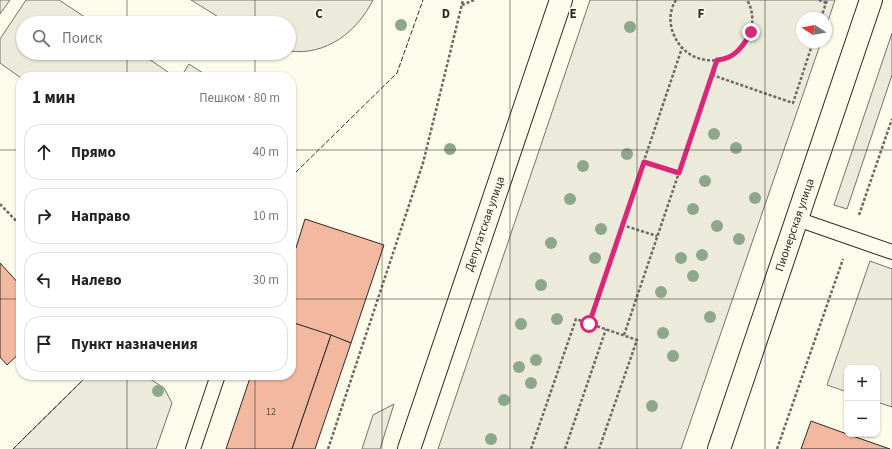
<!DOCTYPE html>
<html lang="ru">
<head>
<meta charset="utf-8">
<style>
	:root { --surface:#fff; --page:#f6f6f6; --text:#222; --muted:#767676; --line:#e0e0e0 }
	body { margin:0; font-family:"Source Sans 3",sans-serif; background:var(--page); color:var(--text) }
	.controls { position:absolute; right:12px; bottom:12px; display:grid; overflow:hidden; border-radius:8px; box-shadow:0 1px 3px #0004 }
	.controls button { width:36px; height:36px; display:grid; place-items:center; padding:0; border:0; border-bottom:1px solid var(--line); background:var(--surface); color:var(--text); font:20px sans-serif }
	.compass { position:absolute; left:796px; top:12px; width:36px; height:36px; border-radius:50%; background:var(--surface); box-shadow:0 1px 3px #0004; rotate:281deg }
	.stop { position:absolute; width:12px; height:12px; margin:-9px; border:3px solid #db2777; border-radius:50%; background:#fff }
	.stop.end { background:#db2777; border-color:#fff; box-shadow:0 1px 4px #0008 }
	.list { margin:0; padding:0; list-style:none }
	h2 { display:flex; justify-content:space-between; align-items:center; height:52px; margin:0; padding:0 16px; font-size:17px }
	h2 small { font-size:13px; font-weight:400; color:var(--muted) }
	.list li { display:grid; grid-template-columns:26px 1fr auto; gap:12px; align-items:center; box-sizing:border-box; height:56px; margin:0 8px 8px; padding:0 8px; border:1px solid var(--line); border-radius:16px }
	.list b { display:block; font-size:15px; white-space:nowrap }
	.list em { font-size:13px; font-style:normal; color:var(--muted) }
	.icon { flex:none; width:22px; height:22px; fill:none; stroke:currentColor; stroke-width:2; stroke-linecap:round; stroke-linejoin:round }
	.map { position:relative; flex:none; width:892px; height:449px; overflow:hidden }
	.search { position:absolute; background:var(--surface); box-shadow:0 1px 3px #0004; left:16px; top:16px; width:280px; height:44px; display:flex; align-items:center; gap:10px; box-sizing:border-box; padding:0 14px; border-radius:22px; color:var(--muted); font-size:15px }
	.panel { position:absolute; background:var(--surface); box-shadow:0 1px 3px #0004; left:16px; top:72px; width:280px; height:308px; border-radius:16px }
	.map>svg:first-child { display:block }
	.green { fill:#ecebdb; stroke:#74746e }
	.parking { fill:#eceadb; stroke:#74746e }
	.building { fill:#f2b8a0; stroke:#2b2b2b }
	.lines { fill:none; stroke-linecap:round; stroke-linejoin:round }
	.lane-casing { stroke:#2b2b2b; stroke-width:16 }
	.secondary-casing { stroke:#2b2b2b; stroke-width:24 }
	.path { stroke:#6a6964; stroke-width:2.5; stroke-dasharray:3 2; stroke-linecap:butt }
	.lane { stroke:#fdfbea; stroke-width:14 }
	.secondary { stroke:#fdfbea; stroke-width:22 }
	.fence { stroke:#2b2b2b; stroke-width:1; stroke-dasharray:5 2; stroke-linecap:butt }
	.tree { fill:#8ea78a }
	.route { stroke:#db2777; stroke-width:5 }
	.grid { fill:none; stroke:#2b2b2b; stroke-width:1; stroke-opacity:0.55 }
	.labels { text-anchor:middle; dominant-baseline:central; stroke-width:3; stroke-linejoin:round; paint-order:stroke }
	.number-label { font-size:10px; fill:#5d4e48 }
	.street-label { font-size:12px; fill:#2b2b2b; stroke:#fdfbea }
	.grid-label { font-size:13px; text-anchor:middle; font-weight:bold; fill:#2b2b2b; stroke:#fdfbea; stroke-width:3; stroke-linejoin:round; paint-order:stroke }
</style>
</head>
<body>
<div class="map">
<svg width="892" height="449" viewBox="0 0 892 449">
	<rect width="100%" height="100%" fill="#fdfbea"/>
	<!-- green -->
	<g class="green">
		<polygon points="0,0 10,0 0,14"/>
		<polygon points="26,0 59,0 94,23 23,23 23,53 140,53 168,72 165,77 21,78 0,63 0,39"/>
		<path d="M191,0H373C357,32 326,56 289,51V23H228Z"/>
		<polygon points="590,0 835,0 826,27 826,18 802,18 802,42 821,42 681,449 438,449"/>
		<polygon points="189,64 209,77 181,77"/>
		<polygon points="88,375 144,375 164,388 172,403 156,449 13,449"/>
	</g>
	<!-- parking -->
	<g class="parking">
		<polygon points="892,33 892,75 847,209 834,205"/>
		<polygon points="870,261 892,269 892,407 877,402 877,368 847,368 847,392 827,385"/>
		<polygon points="394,404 380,449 362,449 373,415"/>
	</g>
	<!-- building -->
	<g class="building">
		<polygon points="305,219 384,245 351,343 291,322 291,247 296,248"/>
		<polygon points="0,263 21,286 21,352 7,365 0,357"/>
		<polygon points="291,322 331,335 292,449 226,449 251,375 291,375"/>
		<polygon points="331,335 351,343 315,449 292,449"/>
		<polygon points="811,421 847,434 890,449 801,449"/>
	</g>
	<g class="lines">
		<!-- lane casing -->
		<g class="lane-casing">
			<g id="lane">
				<polyline points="797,219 892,252"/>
				<polyline points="193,449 218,375"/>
			</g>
		</g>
		<!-- secondary casing -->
		<g class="secondary-casing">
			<g id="secondary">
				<polyline points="409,449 561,0"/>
				<polyline points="719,449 871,0"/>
			</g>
		</g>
		<!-- path -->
		<g class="path">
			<path d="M676,0C669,10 669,25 674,35C690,73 745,67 752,26C753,17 752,8 747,0"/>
			<polyline points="819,0 826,3"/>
			<polyline points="462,5 474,0"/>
			<polyline points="821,18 827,0"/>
			<polyline points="712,75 793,103 813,42"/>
			<polyline points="644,162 679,173"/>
			<polyline points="0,204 21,226"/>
			<polyline points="859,215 892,119"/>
			<polyline points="622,225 657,236"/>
			<polyline points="589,324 682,48"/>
			<polyline points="624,335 717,60"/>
			<polyline points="328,449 423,163 463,0"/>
			<polyline points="531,449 576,319 637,340 599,449"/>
			<polyline points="565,449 606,329"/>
			<polyline points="777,449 843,259"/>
		</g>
		<!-- lane -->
		<use href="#lane" class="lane"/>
		<!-- secondary -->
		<use href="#secondary" class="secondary"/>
		<!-- fence -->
		<g class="fence">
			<polyline points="291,177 397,73 423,0"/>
			<polyline points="13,449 88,375"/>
		</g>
	</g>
	<!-- trees -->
	<g class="tree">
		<circle cx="401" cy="25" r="6"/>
		<circle cx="630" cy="27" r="6"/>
		<circle cx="714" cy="134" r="6"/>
		<circle cx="736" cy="148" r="6"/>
		<circle cx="450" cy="149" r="6"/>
		<circle cx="627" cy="154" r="6"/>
		<circle cx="583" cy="166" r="6"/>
		<circle cx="705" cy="181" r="6"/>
		<circle cx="755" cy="198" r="6"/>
		<circle cx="570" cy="199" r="6"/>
		<circle cx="693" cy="209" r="6"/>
		<circle cx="717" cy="226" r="6"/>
		<circle cx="601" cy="229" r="6"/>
		<circle cx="739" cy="239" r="6"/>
		<circle cx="551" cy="243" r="6"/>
		<circle cx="702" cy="255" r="6"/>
		<circle cx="595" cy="258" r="6"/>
		<circle cx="681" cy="258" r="6"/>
		<circle cx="693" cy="276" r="6"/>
		<circle cx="541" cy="285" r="6"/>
		<circle cx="661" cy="292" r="6"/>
		<circle cx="710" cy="317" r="6"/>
		<circle cx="557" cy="319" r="6"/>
		<circle cx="521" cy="324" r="6"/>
		<circle cx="663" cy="333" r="6"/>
		<circle cx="673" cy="356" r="6"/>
		<circle cx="536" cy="360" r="6"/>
		<circle cx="519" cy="367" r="6"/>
		<circle cx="531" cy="383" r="6"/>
		<circle cx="158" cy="391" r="6"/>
		<circle cx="504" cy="400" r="6"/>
		<circle cx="652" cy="406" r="6"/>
		<circle cx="491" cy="439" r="6"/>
	</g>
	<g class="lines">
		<!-- route -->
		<path class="route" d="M589,324L644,162L679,173L717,60C734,59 743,47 751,32"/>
	</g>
	<!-- grid -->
	<path class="grid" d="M127,0V23M255,0V23M382,0V449M510,0V449M637,0V449M765,0V449M127,53V77M255,53V77M0,150H21M291,150H892M0,299H21M291,299H892M127,375V449M255,375V449"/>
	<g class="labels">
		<!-- number labels -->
		<g class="number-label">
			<text x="271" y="412">12</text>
		</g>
		<!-- street labels -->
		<g class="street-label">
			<text transform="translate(485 224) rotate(-71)">Депутатская улица</text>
			<text transform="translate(795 225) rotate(-71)">Пионерская улица</text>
		</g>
	</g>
	<g class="grid-label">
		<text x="319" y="18">C</text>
		<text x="446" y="18">D</text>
		<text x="573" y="18">E</text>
		<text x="701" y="18">F</text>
	</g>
</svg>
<div class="controls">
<button>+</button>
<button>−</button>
</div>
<svg class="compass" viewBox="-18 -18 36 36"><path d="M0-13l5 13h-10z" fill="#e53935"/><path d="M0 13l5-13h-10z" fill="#767676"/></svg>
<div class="stop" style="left:589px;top:324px"></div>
<div class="stop end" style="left:751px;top:32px"></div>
<div class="search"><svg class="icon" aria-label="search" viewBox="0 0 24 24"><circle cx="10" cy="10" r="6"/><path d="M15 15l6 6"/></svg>Поиск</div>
<section class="panel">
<h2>1 мин<small>Пешком · 80 m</small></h2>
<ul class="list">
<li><svg class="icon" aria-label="ahead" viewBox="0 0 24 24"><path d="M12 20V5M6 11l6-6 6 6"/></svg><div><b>Прямо</b></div><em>40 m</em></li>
<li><svg class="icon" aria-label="right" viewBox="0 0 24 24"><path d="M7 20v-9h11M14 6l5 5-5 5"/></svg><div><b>Направо</b></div><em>10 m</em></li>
<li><svg class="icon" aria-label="left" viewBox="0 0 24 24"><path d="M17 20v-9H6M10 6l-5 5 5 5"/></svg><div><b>Налево</b></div><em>30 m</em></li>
<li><svg class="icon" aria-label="arrive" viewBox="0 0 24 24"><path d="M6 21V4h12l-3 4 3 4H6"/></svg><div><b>Пункт назначения</b></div></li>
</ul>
</section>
</div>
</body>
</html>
